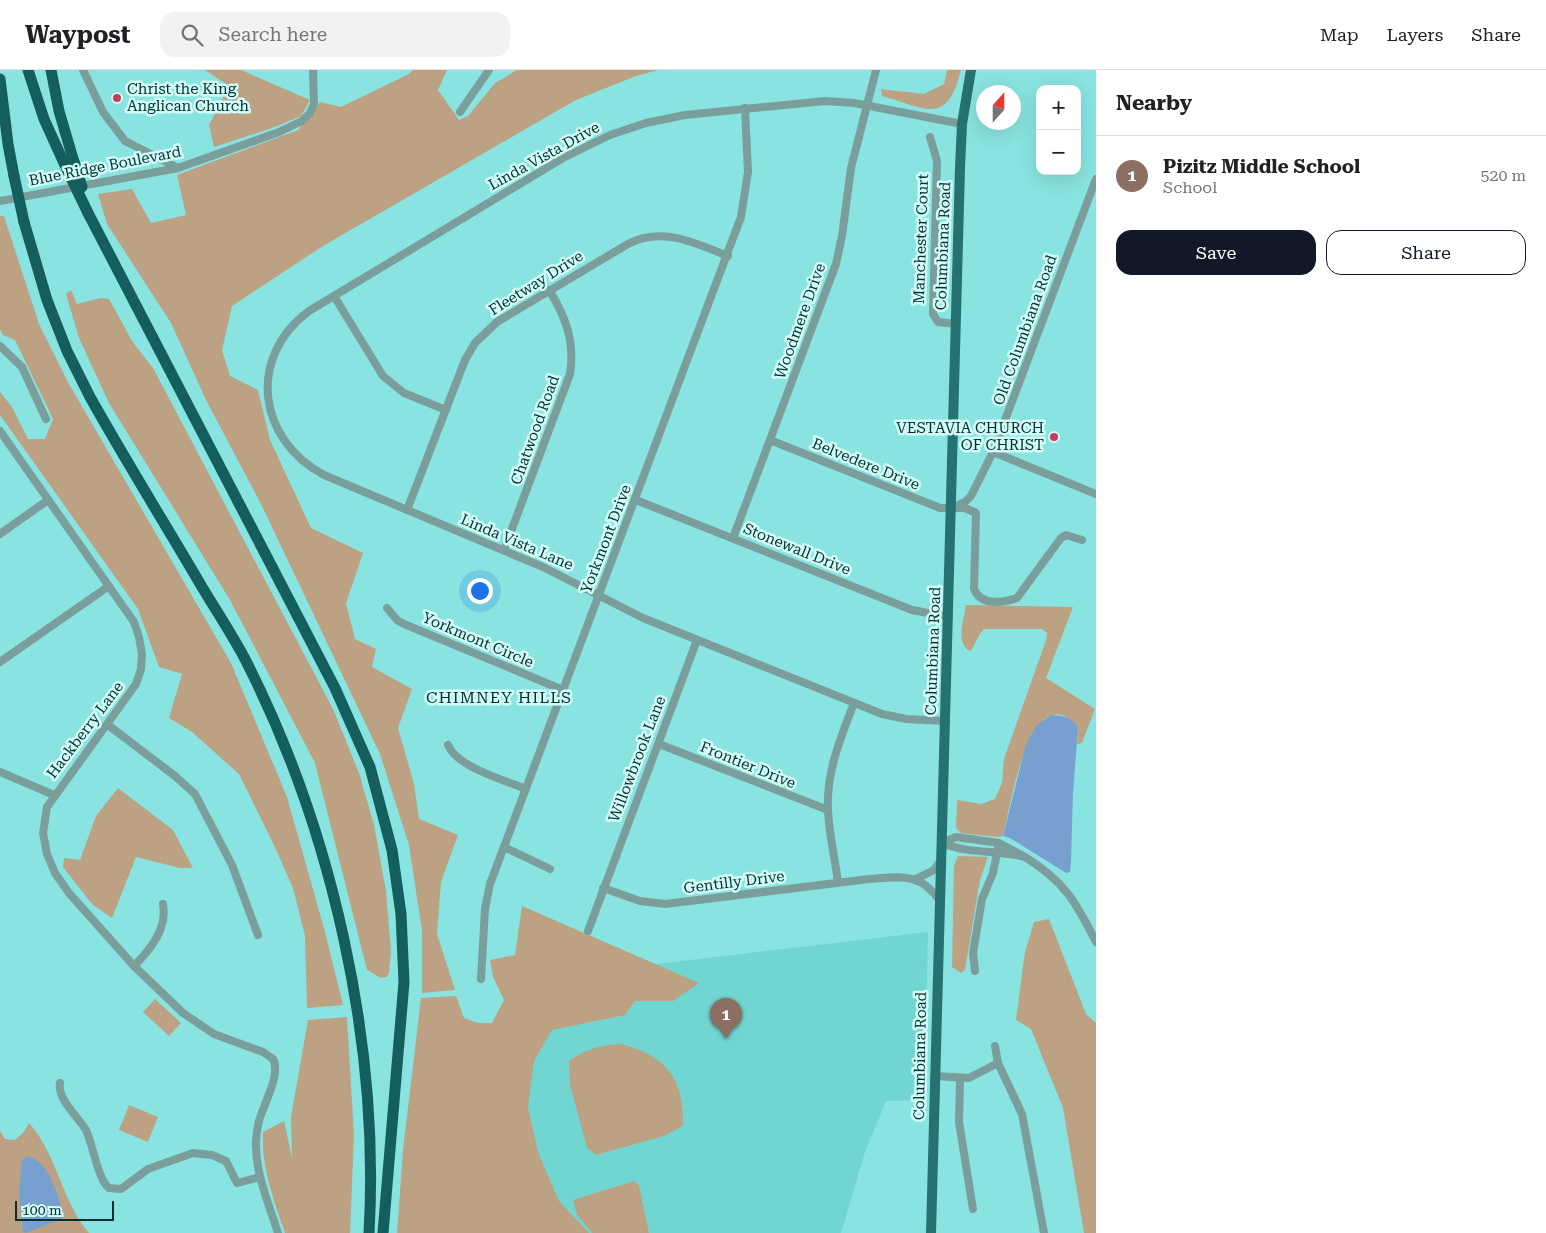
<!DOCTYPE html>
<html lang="en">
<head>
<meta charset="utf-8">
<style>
	:root { --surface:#fff; --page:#f2f2f2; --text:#202124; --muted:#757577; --line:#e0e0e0; --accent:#111827 }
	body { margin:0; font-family:"Roboto Serif",serif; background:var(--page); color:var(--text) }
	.controls { position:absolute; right:15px; top:15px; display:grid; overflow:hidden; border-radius:10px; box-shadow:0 5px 20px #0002 }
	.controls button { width:45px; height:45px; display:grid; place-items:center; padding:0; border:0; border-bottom:1px solid var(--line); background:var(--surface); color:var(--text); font:25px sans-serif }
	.compass { position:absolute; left:976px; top:15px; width:45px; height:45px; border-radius:50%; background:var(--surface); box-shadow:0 5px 20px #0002; rotate:21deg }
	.scale { position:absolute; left:15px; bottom:12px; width:99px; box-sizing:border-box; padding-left:5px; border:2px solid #062f2e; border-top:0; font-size:14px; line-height:18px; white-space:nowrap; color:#062f2e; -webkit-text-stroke:4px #d1fcf9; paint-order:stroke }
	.you { position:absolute; left:479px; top:520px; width:18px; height:18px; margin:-12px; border:4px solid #fff; border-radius:50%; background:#1a73e8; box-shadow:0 0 0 8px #1a73e833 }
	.badge { display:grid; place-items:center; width:32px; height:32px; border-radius:50%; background:var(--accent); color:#fff; font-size:16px; font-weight:700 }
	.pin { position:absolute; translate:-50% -41px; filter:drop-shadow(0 1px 2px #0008) }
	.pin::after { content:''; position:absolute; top:26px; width:18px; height:15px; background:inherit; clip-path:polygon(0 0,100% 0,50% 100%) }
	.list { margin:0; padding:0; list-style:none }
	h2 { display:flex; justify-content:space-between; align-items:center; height:65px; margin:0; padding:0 20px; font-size:21px }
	h2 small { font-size:16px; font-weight:400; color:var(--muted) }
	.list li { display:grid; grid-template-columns:32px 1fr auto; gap:15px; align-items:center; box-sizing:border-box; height:80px; padding:0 20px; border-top:1px solid var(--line) }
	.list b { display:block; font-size:19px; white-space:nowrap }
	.list p { margin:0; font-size:16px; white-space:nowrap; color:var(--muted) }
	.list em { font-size:16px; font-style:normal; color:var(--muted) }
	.actions { display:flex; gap:10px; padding:15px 20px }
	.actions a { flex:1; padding:11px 0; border:1px solid var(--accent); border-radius:15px; text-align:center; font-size:18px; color:var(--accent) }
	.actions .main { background:var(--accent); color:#fff }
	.icon { flex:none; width:28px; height:28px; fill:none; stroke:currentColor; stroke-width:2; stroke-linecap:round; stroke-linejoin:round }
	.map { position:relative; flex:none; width:1096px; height:1163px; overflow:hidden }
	header { display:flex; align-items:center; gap:30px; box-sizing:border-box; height:70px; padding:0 25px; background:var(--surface); border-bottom:1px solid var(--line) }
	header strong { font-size:24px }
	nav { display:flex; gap:28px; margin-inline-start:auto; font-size:18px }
	.search { width:350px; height:45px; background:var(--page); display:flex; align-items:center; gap:12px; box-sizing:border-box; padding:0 18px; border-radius:15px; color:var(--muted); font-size:19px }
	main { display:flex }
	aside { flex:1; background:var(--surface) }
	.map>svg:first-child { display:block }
	.built { fill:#71d6d2 }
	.green { fill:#bca282 }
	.water { fill:#77a0d0 }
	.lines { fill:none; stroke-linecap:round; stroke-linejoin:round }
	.minor { stroke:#7a9e9c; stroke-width:8 }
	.major { stroke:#257270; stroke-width:10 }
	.highway { stroke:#145f5d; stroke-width:11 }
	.highway-bridge { stroke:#145f5d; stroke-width:11 }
	.poi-dot { fill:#ca3a59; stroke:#d1fcf9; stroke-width:2 }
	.labels { text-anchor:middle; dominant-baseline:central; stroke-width:5; stroke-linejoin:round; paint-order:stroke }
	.poi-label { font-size:15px; fill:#062f2e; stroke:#d1fcf9; text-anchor:start }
	.street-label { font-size:15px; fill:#062f2e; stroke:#d1fcf9 }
	.neighbourhood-label { font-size:16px; letter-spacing:1px; fill:#062f2e; stroke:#d1fcf9 }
</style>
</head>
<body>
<header>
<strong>Waypost</strong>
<div class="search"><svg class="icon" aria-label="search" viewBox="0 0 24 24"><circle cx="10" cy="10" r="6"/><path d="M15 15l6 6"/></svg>Search here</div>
<nav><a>Map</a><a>Layers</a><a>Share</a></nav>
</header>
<main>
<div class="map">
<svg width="1096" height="1163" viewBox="0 0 1096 1163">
	<rect width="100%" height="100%" fill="#89e3e0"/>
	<!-- built -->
	<polygon class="built" points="928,862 924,1030 886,1031 865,1082 841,1163 577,1163 543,1125 513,1038 537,908"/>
	<!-- green -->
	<g class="green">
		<polygon points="205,0 241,0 310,30 301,46 275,57 214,77 209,55 229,16"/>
		<polygon points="413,0 447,0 438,20 459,50 468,46 495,13 517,0 658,0 636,6 576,30 323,176 232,236 222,280 230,306 258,320 270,370 311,458 363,483 346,533 355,569 376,579 372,597 412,619 398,658 414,714 419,749 458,765 441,812 437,864 455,920 422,923 422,861 409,775 380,684 261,434 206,330 171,253 107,154 98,124 132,119 151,153 186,145 177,105 298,60 320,32 341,37 409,4"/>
		<path d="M947,0H961C947,56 927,39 882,26L881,19L924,24L944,14Z"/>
		<polygon points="0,146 4,146 39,254 69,314 231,593 287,727 325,862 343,935 307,938 305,866 293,818 273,773 239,704 192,662 169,648 182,604 159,597 138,539 0,345 0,322 12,337 28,369 45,369 53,349 15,270 3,265 0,259"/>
		<polygon points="71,220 77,234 101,228 109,229 132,271 153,298 333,639 359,703 374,755 386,821 391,880 389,902 387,907 381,908 367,900 315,693 230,530 109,333 79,268 66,224"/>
		<path d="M966,535L1073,537L1046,608L1095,639L1082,673L1077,674L1078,658C1074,655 1069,648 1064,646C1026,630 1009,742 1003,766L997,767L961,763L956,758L957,730L981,734L995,729L1002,713L1004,689L1046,570L1047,563L1042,559H984C976,567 975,577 970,581C955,573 964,549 966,535Z"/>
		<polygon points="118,718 173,760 193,798 180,798 136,787 112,848 92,834 63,797 64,788 80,790 96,746"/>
		<polygon points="958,786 988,787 980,810 965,900 961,903 952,897 954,796"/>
		<polygon points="522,836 699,913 673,931 635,931 625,945 552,960 534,991 528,1037 538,1082 559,1131 589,1163 397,1163 403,1080 421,928 456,926 464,948 478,953 492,953 504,930 493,907 490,890 515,885"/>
		<polygon points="1049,849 1086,944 1096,953 1096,1163 1084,1163 1063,1038 1031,959 1016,950 1025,882 1034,852"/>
		<polygon points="155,929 181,953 169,966 143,942"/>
		<path d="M347,947L354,1066L350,1163H285C274,1130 261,1098 263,1062L284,1051L292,1088L291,1047L308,950Z"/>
		<path d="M621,974C667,986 684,1009 683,1056L664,1066L596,1085L587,1078L570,1015L569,991C586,979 600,975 621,974Z"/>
		<polygon points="129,1035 158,1047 148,1072 119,1060"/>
		<path d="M29,1053C57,1084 62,1132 89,1163H0V1061L5,1069L15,1070L24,1062Z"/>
		<polygon points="634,1111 639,1115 649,1163 592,1163 577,1145 573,1130"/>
	</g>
	<!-- water -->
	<g class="water">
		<path d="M1051,645C1064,646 1072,647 1078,658L1073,722L1071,791L1070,802L1066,803L1010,768L1003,766L1026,674L1037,655Z"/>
		<path d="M28,1086C50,1093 57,1123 63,1143L61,1149L26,1163L23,1162L19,1122L22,1090Z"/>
	</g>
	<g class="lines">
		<!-- minor -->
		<g class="minor">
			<polyline points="83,0 103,42 125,71 178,98"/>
			<polyline points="460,42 489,0"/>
			<polyline points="930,67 937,91 933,244 938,252 956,254"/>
			<polyline points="0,131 178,98 279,62 302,51 310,43 314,34 313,0"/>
			<polyline points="334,226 383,306 404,323 446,340"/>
			<polyline points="0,276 22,297 46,349"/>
			<path d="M0,361L134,552L139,567L142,584L141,599L136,614L47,737L43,763L47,784L55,803L69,823L134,896L183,943L214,964L263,982L273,989C282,1005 261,1038 258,1055C250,1092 267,1128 278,1163"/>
			<path d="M770,370L940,438H965L976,443L974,519C981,536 1001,533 1017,528L1061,468L1066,465L1082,470"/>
			<polyline points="993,382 1096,424"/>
			<polyline points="636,430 912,540 949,547"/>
			<polyline points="956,436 965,432 971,426 993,382 1096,109"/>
			<path d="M407,440L465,290L475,273L497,252L628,174C662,156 695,173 728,186"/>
			<polyline points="0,464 48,430"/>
			<polyline points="733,468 836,194 842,166 851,98 876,0"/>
			<path d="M504,480L570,304C575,272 566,247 549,220"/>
			<polyline points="387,538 397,550 404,554 563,620"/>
			<polyline points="0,592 109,516"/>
			<path d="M946,651L906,649L882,644L643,548L543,497L324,405C257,369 247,287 309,241L563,88L610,65L646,53L685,45L825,31L854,33L962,54"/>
			<polyline points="108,655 175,706 195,724 232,795 258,865"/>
			<polyline points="659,674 828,740"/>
			<path d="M448,675C457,697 504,710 526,719"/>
			<polyline points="0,702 54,725"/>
			<path d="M956,767L999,773L1025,787C998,780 968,784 942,773Z"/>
			<polyline points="504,777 550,799"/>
			<path d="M1025,787C1064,811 1076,832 1096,872"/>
			<polyline points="916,809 934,800 941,790"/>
			<path d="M838,812C835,789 829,764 828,740C826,702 841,667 854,633"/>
			<path d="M603,818L640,831L665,834L869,809C901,807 920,802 940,831"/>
			<polyline points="588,861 697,570"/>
			<path d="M134,896C150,880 168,858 163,834"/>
			<polyline points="975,901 973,883 982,829 993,803 998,778"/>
			<polyline points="481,909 485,839 490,814 741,147 748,102 745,38"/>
			<polyline points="995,976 998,993 1022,1044 1044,1163"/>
			<polyline points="935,1006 969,1008 998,993"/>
			<polyline points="960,1009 959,1052 973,1139"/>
			<path d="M60,1013C57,1029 78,1047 86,1060C93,1075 98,1110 109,1118L121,1119L148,1099L193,1083L212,1085L226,1091L237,1113L260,1107"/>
		</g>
		<!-- major -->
		<polyline class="major" points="931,1163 960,98 962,54 971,0"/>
		<!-- highway -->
		<g class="highway">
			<polyline points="28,0 44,49 64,93"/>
			<polyline points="51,0 59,41 74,92"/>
			<polyline points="0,9 8,74 14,106"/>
			<polyline points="88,143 335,618 370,697 392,780 401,844 404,912 383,1163"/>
			<path d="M24,152L47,230L67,281L90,327C126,391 165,454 202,517C217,542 233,566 246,591C332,760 380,973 369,1163"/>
		</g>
		<!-- highway-bridge -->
		<g class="highway-bridge">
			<polyline points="74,92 82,117"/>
			<polyline points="64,93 88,143"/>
			<polyline points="14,106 24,152"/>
		</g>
	</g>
	<!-- markers -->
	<g class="poi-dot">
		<circle cx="117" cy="28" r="5"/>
		<circle cx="1054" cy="367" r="5"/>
	</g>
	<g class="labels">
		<!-- poi labels -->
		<g class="poi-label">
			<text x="127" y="19">Christ the King<tspan x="127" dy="17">Anglican Church</tspan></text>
			<text x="1044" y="358" text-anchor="end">VESTAVIA CHURCH<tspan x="1044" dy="17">OF CHRIST</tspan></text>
		</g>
		<!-- street labels -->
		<g class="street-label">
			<text transform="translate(544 86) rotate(-29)">Linda Vista Drive</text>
			<text transform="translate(105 96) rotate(-11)">Blue Ridge Boulevard</text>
			<text transform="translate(921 169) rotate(-88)">Manchester Court</text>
			<text transform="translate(943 176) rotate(-88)">Columbiana Road</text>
			<text transform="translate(536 213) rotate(-32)">Fleetway Drive</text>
			<text transform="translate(800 251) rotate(-70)">Woodmere Drive</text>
			<text transform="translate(1025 260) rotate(-70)">Old Columbiana Road</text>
			<text transform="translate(535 360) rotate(-70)">Chatwood Road</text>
			<text transform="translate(866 394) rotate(22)">Belvedere Drive</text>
			<text transform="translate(606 469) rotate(-69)">Yorkmont Drive</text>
			<text transform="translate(517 472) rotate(23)">Linda Vista Lane</text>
			<text transform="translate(797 479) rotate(22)">Stonewall Drive</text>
			<text transform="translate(478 570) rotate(23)">Yorkmont Circle</text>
			<text transform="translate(933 581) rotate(-88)">Columbiana Road</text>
			<text transform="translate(85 660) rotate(-53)">Hackberry Lane</text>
			<text transform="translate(637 689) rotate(-69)">Willowbrook Lane</text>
			<text transform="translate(748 695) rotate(22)">Frontier Drive</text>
			<text transform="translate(734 812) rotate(-7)">Gentilly Drive</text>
			<text transform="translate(920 986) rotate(-89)">Columbiana Road</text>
		</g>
		<!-- neighbourhood labels -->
		<g class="neighbourhood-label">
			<text x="499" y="627">CHIMNEY HILLS</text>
		</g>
	</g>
</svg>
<div class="controls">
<button>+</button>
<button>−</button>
</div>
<svg class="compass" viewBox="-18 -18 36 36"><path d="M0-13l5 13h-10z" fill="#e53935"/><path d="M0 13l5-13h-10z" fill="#757577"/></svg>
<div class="scale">100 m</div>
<div class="you"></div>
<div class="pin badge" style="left:726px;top:969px;background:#8d6e63">1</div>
</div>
<aside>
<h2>Nearby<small></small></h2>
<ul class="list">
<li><span class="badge" style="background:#8d6e63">1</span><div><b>Pizitz Middle School</b><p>School</p></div><em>520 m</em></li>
</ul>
<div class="actions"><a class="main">Save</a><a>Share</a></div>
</aside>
</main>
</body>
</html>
